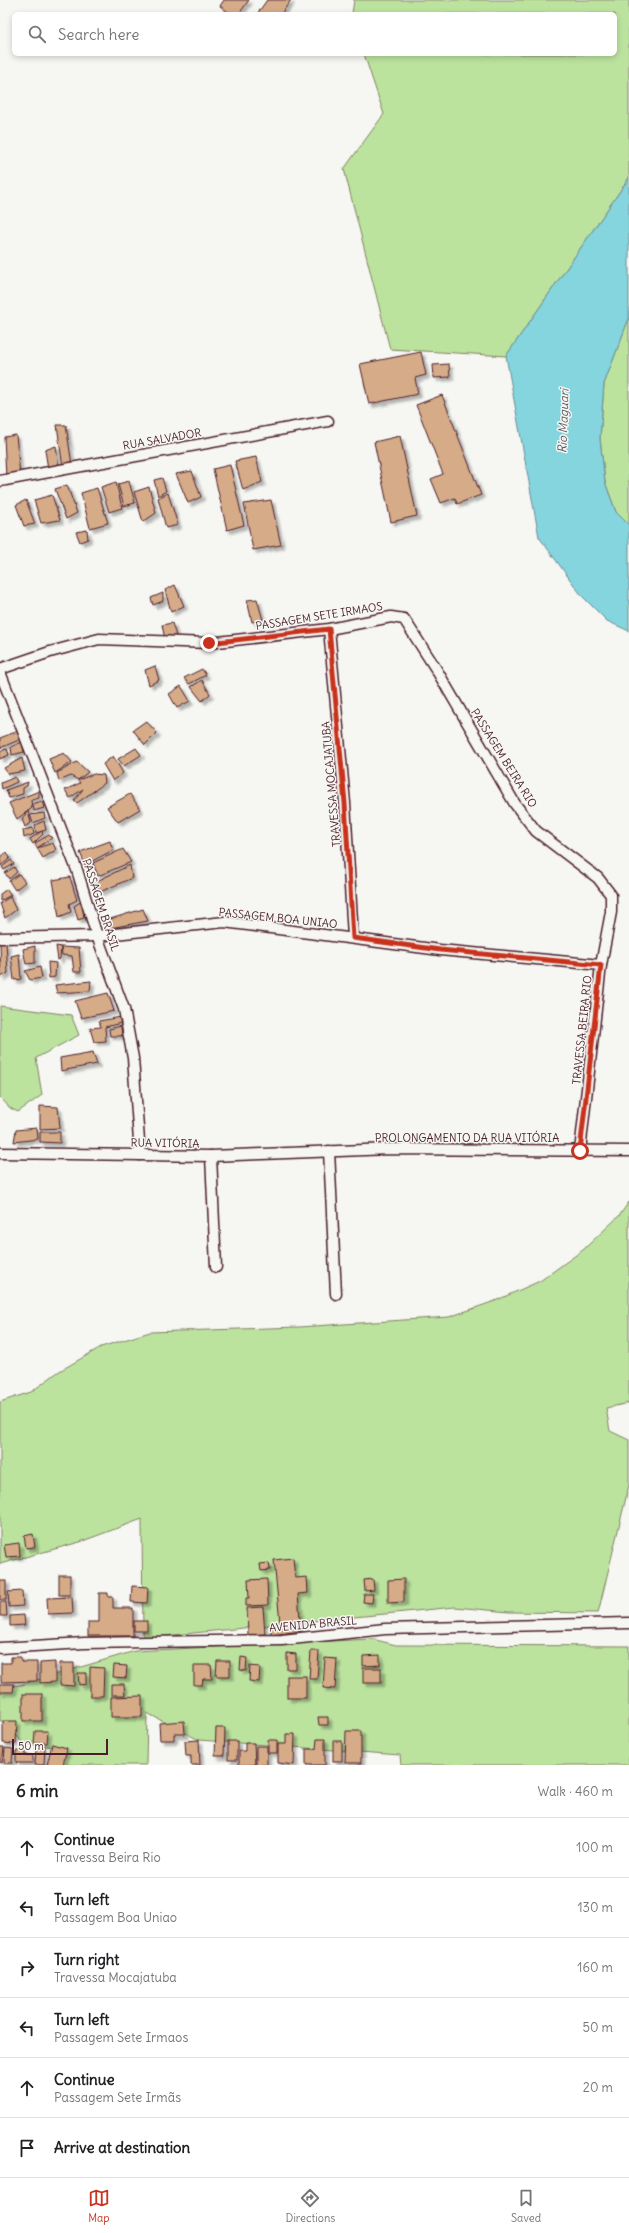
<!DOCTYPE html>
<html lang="en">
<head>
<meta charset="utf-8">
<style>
	:root { --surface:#fff; --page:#f6f6f6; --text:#202124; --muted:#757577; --line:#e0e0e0; --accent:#c8321e }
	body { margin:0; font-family:Delius,sans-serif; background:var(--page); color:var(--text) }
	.scale { position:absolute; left:12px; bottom:10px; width:96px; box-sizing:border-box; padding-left:4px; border:2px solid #4a1f2b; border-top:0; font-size:11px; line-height:14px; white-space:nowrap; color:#4a1f2b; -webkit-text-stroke:3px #f6f6f2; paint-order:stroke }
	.stop { position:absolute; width:12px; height:12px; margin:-9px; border:3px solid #c8321e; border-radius:50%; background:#fff }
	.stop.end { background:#c8321e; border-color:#fff; box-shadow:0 1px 4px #0008 }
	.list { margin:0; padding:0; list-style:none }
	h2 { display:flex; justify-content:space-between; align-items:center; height:52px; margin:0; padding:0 16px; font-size:17px }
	h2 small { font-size:13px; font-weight:400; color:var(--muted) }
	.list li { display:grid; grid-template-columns:26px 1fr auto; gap:12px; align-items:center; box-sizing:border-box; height:60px; padding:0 16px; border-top:1px solid var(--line) }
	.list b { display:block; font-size:15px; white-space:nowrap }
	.list p { margin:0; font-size:13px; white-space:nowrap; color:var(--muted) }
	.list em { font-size:13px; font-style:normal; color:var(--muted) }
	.icon { flex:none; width:22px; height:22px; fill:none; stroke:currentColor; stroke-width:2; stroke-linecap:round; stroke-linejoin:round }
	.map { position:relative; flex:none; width:629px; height:1765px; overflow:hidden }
	.search { position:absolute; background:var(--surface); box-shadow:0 2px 6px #0003; left:12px; right:12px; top:12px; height:44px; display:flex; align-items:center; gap:10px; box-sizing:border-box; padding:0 14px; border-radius:6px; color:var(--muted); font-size:15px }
	.sheet { height:412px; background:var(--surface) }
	nav { display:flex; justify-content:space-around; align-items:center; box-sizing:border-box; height:56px; border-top:1px solid var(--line); background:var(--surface); font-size:11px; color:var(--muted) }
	nav a { display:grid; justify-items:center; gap:2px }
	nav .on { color:var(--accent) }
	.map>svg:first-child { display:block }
	.green { fill:#bbe39e; stroke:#828164 }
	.water { fill:#84d5dd; stroke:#6d8c96 }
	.building { fill:#d6ab88; stroke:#4a1f2b; filter:url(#shadow) }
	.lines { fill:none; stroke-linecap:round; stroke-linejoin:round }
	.minor-casing { stroke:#4a1f2b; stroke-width:13 }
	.minor { stroke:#f6f6f2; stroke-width:10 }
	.route { stroke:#c8321e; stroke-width:5 }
	.labels { text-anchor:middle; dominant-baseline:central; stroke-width:3; stroke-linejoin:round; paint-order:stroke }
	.street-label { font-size:11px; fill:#4a1f2b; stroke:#f6f6f2 }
	.water-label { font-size:12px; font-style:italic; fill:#5b5660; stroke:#f6f6f2 }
</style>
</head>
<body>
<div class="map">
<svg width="629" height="1765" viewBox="0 0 629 1765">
	<defs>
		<filter id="shadow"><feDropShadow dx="3.5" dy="3.5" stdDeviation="1" flood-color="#0004"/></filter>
	</defs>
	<rect width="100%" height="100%" fill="#f6f6f2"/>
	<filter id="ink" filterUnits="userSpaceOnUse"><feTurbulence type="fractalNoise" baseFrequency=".025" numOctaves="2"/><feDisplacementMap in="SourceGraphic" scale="8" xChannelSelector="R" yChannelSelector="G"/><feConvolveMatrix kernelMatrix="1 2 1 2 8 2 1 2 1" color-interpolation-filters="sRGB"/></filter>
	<g filter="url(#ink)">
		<!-- green -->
		<g class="green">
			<polygon points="354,0 629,0 629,178 506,356 390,349 344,169 384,114 364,54 615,54 615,14 352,14"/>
			<polygon points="629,318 629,525 616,512 605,482 600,439 604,384"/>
			<polygon points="0,1006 71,1015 79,1035 36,1058 42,1095 18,1112 10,1108 0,1097"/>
			<polygon points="629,1202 629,1403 606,1408 610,1431 629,1440 629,1485 598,1613 509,1612 455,1607 143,1638 142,1519 80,1542 0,1564 0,1402 31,1392 58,1372 101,1347 150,1332 299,1327 449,1317 495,1301 540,1281 583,1250 619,1216"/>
			<polygon points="372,1639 396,1645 629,1646 629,1765 401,1765 400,1755 199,1740 147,1713 146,1765 61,1765 66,1748 24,1744 3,1721 0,1721 0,1688 20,1685 135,1651"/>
		</g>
		<!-- water -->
		<polygon class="water" points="629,178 629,318 604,384 600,439 605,482 616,512 629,525 629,631 607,621 582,596 539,537 506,356"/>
		<!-- building -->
		<g class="building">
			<polygon points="224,0 249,0 239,14 231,14 220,6"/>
			<polygon points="267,0 291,0 281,14 257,14"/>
			<polygon points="421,352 426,375 415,378 418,394 369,404 360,364"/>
			<polygon points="449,364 450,377 434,378 433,365"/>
			<polygon points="442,395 481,495 457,504 455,498 441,503 431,479 443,474 416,405"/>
			<polygon points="57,425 66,425 72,465 63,468"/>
			<polygon points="16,435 20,475 6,477 4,437"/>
			<polygon points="400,436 417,516 391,522 374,442"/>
			<polygon points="56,446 59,469 48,469 45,450"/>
			<polygon points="256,457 262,482 243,490 235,461"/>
			<polygon points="230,465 244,525 227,530 213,469"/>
			<polygon points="192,471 201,497 188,503 176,474"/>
			<polygon points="162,478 166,491 158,496 154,480"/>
			<polygon points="129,481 135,503 124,506 118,484"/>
			<polygon points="116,482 122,508 109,512 101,487"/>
			<polygon points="67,485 77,513 66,519 55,489"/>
			<polygon points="149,487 156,513 143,522 134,492"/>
			<polygon points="97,488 108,523 90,528 81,493"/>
			<polygon points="168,493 178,525 166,528 158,498"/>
			<polygon points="52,495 60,520 41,523 34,500"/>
			<polygon points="26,500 35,524 24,526 16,505"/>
			<polygon points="271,500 281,545 253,550 244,504"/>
			<polygon points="87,530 88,539 80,542 76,532"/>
			<polygon points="175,585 184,606 171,612 165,590"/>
			<polygon points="163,593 163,601 153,605 151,598"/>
			<polygon points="257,599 263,620 252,622 247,600"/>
			<polygon points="172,623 176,636 165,639 162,625"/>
			<polygon points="155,666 159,680 149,685 145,670"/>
			<polygon points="202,669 206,675 189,684 184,678"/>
			<polygon points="202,680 210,694 202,701 191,687"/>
			<polygon points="181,686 190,701 177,708 169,694"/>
			<polygon points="146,721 157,733 145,745 133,730"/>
			<polygon points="18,731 19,740 0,748 0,738"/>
			<polygon points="22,742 24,752 12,755 11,747"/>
			<polygon points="136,748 141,755 124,766 118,759"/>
			<polygon points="7,749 9,755 0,759 0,751"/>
			<polygon points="64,753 72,762 55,773 49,759"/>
			<polygon points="113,756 123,773 113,781 103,764"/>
			<polygon points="22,758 25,771 8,774 4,768"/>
			<polygon points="77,762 88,772 78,780 71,776 59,781 57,773"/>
			<polygon points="94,774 104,775 105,783 77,803 74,801 83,789 70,798 65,790 80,783 78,780"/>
			<polygon points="15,777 17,782 2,789 1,783"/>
			<polygon points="28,782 27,786 23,788 23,794 9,798 6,790"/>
			<polygon points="39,791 39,798 31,800 32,808 17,819 9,803"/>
			<polygon points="130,794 140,809 118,822 107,807"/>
			<polygon points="42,801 44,808 34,811 33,804"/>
			<polygon points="28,811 31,823 25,827 22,819"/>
			<polygon points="44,813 45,818 33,823 30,815"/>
			<polygon points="44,821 46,830 36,833 35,825"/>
			<polygon points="33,828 34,834 24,838 23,830"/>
			<polygon points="42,831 43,834 33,844 30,839"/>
			<polygon points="49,835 52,838 37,848 35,843"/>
			<polygon points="110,841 113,850 85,865 80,852"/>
			<polygon points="53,843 56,850 43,858 37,848"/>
			<polygon points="123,849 131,862 98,876 93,863"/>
			<polygon points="7,852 10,858 1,866 0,857"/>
			<polygon points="11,860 14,864 4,870 2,867"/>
			<polygon points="130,865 132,878 100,892 95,882"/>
			<polygon points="14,867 17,872 9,879 5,873"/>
			<polygon points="19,874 25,882 15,890 9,881"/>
			<polygon points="70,877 77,900 69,904 71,912 59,917 53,880"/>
			<polygon points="7,889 11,895 0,901 0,894"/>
			<polygon points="10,897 16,910 5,918 0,903"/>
			<polygon points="82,901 84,918 78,920 74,906"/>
			<polygon points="143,909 148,921 110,928 107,920"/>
			<polygon points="6,942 8,973 1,977 0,944"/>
			<polygon points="35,946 35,963 26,964 23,949"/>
			<polygon points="56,946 61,947 60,959 58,960"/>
			<polygon points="61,947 79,948 81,972 74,972 72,956 62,955"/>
			<polygon points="19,954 21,979 14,980 11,956"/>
			<polygon points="48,962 56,963 55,977 49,978"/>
			<polygon points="40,967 42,978 30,980 25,971"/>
			<polygon points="91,981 90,991 57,993 55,985"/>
			<polygon points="108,993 114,1011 81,1018 75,1001"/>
			<polygon points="121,1017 121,1023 105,1027 106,1041 94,1042 90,1028 101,1027 99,1021"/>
			<polygon points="121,1026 122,1036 110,1036 109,1029"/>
			<polygon points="93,1052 97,1064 61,1071 60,1058"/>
			<polygon points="40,1106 58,1107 60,1128 40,1129"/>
			<polygon points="37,1128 38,1139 14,1142 16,1130"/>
			<polygon points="40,1132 60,1132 60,1143 40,1142"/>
			<polygon points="33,1534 35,1547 26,1548 24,1536"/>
			<polygon points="19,1543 20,1556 6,1557 4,1545"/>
			<polygon points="293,1558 295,1578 307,1577 308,1593 298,1594 301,1631 271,1635 270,1624 280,1623 274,1560"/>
			<polygon points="269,1563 270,1570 261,1571 260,1564"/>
			<rect x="59" y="1575" width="11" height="20"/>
			<polygon points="267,1579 268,1605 246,1606 246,1598 249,1598 248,1580"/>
			<polygon points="373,1579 374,1590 365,1591 364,1580"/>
			<polygon points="404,1579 404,1602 388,1603 388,1580"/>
			<rect x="0" y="1581" width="6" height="19"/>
			<polygon points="132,1586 148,1587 147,1603 131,1602"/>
			<polygon points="22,1591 23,1606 9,1607 8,1592"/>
			<polygon points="99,1593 108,1593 108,1597 113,1597 113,1608 133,1608 133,1636 88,1636 88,1622 99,1622"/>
			<polygon points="364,1594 373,1594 372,1603 363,1602"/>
			<polygon points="72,1597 73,1613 48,1614 47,1598"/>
			<polygon points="0,1602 6,1602 7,1616 0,1616"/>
			<polygon points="263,1607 265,1634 248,1635 247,1608"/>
			<polygon points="24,1615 25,1625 10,1626 10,1616"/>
			<rect x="134" y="1621" width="13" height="10"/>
			<polygon points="311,1651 319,1651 317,1679 309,1679"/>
			<polygon points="287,1653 296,1654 296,1669 287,1669"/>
			<polygon points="380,1655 380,1665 363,1666 363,1656"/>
			<polygon points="11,1657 21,1657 21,1662 37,1662 37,1681 1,1682 1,1663 11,1663"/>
			<polygon points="241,1657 247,1658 246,1671 240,1670"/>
			<polygon points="325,1658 337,1659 335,1689 323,1688"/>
			<polygon points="217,1661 230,1661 230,1676 216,1676"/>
			<polygon points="55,1662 55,1682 40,1683 40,1663"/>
			<polygon points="60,1663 74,1663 74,1686 60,1685"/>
			<polygon points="114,1665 127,1666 126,1678 113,1677"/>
			<polygon points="194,1665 211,1665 212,1679 203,1679 202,1685 194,1685"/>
			<polygon points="250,1666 260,1667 259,1682 249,1681"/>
			<polygon points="90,1667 104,1668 103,1696 90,1696"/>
			<rect x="363" y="1668" width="18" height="15"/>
			<polygon points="78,1673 86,1673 86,1684 79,1685"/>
			<rect x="287" y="1676" width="19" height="22"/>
			<polygon points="0,1684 14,1684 13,1692 0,1692"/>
			<polygon points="111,1684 124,1684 125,1695 111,1695"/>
			<rect x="23" y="1694" width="19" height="27"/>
			<polygon points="142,1696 142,1717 111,1717 111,1697"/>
			<polygon points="318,1717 328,1717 328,1725 319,1725"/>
			<polygon points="3,1721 17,1721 16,1744 3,1743"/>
			<polygon points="184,1721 185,1734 174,1734 174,1740 160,1740 159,1723"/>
			<polygon points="216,1728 225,1728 224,1756 215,1756"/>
			<polygon points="35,1731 48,1731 47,1743 34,1743"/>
			<polygon points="346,1731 361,1731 361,1763 345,1763"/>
			<polygon points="286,1734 295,1734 294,1765 278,1763 278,1744 286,1744"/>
			<polygon points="317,1739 325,1739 325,1765 306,1765 306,1749 316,1749"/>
			<polygon points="199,1740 200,1765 191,1765 191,1756 186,1756 185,1741"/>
			<rect x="268" y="1740" width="9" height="13"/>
			<rect x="228" y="1741" width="9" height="19"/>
			<rect x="333" y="1741" width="9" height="20"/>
			<polygon points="245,1743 254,1743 255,1765 239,1765 239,1751 245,1751"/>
			<polygon points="52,1744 67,1748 63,1765 47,1765"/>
			<polygon points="36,1746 45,1747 44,1765 35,1765"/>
			<rect x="256" y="1746" width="11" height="19"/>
			<polygon points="0,1747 4,1747 2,1763 0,1763"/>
			<polygon points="5,1748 13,1749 12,1763 4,1763"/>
			<polygon points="16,1751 25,1751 25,1755 33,1755 33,1763 16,1763"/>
		</g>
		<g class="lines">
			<!-- minor casing -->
			<g class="minor-casing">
				<g id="minor">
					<polyline points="0,481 328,421"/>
					<polyline points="329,629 345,803 353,937"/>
					<polyline points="0,669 50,652 99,639 209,643 329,629 391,617 404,619 436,669 515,804 536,831 598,878 611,895 611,912 601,965 580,1151"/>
					<polyline points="0,672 77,870 97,936 124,1009 133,1058 140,1155"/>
					<polyline points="0,938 97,936 224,922 440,950 601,965"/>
					<polyline points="329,1151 336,1294"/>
					<polyline points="0,1153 211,1156 390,1149 629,1151"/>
					<polyline points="211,1156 216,1267"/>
					<polyline points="0,1648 84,1643 282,1640 385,1629 629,1623"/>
				</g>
			</g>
			<!-- minor -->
			<use href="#minor" class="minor"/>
		</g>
	</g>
	<g class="lines" filter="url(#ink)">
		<!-- route -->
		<polyline class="route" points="209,643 329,629 345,803 353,938 440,950 601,965 580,1151"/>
	</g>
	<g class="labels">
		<!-- street labels -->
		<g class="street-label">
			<text transform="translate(162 439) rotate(-10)">RUA SALVADOR</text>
			<text transform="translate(319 616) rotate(-9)">PASSAGEM SETE IRMAOS</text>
			<text transform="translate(504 758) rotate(58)">PASSAGEM BEIRA RIO</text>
			<text transform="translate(331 784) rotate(-95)">TRAVESSA MOCAJATUBA</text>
			<text transform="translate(101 905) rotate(72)">PASSAGEM BRASIL</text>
			<text transform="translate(278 918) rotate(6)">PASSAGEM BOA UNIAO</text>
			<text transform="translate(582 1030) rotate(-84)">TRAVESSA BEIRA RIO</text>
			<text x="467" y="1138">PROLONGAMENTO DA RUA VITÓRIA</text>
			<text transform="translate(165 1143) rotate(1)">RUA VITÓRIA</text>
			<text transform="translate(313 1624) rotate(-5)">AVENIDA BRASIL</text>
		</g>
		<!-- water labels -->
		<g class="water-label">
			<text transform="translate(563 421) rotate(-88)">Rio Maguari</text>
		</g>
	</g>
</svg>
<div class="scale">50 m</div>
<div class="stop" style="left:580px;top:1151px"></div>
<div class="stop end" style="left:209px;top:643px"></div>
<div class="search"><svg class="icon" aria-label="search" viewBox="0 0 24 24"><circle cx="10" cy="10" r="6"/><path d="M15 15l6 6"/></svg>Search here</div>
</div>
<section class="sheet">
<h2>6 min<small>Walk · 460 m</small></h2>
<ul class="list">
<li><svg class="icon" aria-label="ahead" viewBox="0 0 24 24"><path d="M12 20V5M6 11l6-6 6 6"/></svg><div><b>Continue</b><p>Travessa Beira Rio</p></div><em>100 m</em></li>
<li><svg class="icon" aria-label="left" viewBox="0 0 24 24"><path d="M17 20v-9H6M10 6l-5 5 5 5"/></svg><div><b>Turn left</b><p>Passagem Boa Uniao</p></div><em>130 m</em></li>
<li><svg class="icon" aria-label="right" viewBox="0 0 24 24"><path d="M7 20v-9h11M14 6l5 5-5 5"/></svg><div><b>Turn right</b><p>Travessa Mocajatuba</p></div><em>160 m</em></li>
<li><svg class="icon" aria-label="left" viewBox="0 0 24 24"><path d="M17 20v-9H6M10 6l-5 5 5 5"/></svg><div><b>Turn left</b><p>Passagem Sete Irmaos</p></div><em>50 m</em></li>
<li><svg class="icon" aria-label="ahead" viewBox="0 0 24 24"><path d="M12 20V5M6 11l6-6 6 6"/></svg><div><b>Continue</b><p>Passagem Sete Irmãs</p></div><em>20 m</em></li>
<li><svg class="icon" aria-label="arrive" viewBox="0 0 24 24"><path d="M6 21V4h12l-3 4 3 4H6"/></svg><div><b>Arrive at destination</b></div></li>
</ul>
</section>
<nav>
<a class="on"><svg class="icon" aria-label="map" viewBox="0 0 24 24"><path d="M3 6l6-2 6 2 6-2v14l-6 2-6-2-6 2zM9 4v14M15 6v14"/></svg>Map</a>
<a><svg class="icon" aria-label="directions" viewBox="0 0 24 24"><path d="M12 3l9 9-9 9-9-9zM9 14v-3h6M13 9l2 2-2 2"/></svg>Directions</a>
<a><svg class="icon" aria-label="saved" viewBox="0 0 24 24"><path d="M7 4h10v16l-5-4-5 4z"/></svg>Saved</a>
</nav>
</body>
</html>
